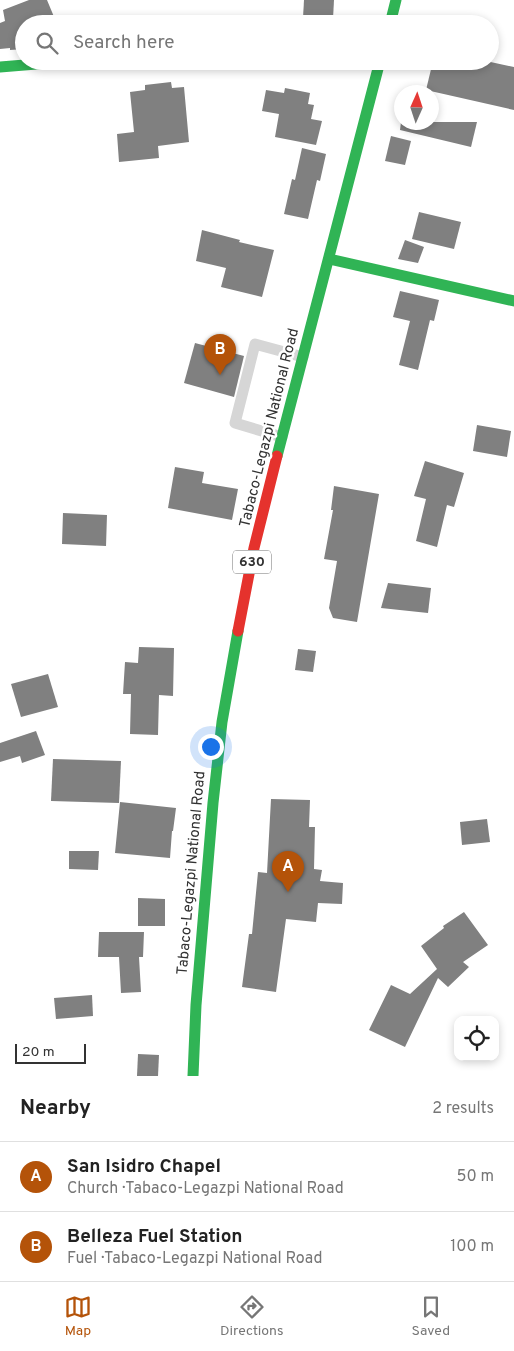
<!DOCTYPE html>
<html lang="en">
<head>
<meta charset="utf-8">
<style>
	:root { --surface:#fff; --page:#f2f2f2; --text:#222; --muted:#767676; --line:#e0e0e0; --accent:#b45309 }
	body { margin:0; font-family:Overpass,sans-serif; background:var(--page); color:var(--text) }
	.controls { position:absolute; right:15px; bottom:15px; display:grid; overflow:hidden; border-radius:10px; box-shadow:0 2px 8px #0003 }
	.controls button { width:45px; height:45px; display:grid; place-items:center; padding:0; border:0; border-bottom:1px solid var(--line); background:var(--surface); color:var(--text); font:25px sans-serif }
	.compass { position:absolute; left:394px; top:85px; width:45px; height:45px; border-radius:50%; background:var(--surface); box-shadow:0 2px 8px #0003; rotate:3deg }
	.scale { position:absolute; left:15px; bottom:12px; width:71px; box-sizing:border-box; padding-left:5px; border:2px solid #323232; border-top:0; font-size:14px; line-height:18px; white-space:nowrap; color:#323232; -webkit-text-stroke:4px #fff; paint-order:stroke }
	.you { position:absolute; left:210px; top:746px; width:18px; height:18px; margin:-12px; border:4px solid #fff; border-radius:50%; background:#1a73e8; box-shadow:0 0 0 8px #1a73e833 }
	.badge { display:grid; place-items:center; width:32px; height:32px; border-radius:50%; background:var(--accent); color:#fff; font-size:16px; font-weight:700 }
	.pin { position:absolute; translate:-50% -41px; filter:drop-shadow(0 1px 2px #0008) }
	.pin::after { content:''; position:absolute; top:26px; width:18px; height:15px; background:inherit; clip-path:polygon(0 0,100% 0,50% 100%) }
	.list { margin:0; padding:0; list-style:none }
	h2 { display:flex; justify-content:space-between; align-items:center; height:65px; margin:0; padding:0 20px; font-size:21px }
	h2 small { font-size:16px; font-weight:400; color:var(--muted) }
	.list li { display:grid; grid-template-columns:32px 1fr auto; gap:15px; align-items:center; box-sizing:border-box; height:70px; padding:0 20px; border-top:1px solid var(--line) }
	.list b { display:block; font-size:19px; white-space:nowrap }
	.list p { margin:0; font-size:16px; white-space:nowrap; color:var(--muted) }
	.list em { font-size:16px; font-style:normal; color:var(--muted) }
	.icon { flex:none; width:28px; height:28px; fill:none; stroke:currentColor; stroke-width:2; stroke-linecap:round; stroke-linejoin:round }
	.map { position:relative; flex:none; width:514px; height:1076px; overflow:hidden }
	.search { position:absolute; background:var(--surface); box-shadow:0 2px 8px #0003; left:15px; right:15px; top:15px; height:55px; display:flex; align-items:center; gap:12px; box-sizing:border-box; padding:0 18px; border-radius:28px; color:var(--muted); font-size:19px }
	.sheet { height:205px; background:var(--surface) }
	nav { display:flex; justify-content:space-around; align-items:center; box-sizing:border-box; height:70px; border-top:1px solid var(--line); background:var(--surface); font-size:14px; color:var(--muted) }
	nav a { display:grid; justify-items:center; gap:2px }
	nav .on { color:var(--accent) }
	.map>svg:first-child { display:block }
	.building { fill:#808080 }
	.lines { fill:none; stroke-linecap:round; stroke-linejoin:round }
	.lane { stroke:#d6d6d6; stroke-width:11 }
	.fast { stroke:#30b455; stroke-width:11 }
	.jam { stroke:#e5322d; stroke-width:11 }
	.labels { text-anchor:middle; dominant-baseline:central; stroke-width:5; stroke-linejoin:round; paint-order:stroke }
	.shield { fill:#fff; stroke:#707070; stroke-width:1 }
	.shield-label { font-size:14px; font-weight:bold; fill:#323232 }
	.street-label { font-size:15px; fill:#323232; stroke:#fff }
</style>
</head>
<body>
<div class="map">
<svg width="514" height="1076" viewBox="0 0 514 1076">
	<rect width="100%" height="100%" fill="#fff"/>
	<!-- building -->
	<g class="building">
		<polygon points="29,0 47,0 57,24 24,24 24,49 10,50 10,48 0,49 0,23 5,21 3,10"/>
		<polygon points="304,0 334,0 333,19 303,18"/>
		<polygon points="433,61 486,61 514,67 514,110 426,90"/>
		<polygon points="171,82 172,88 184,87 189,142 158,146 159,158 119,162 117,134 134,132 130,92 145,90 145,85"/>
		<polygon points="285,88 310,93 308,104 314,105 311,119 322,121 316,145 275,137 279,114 262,111 266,90 284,93"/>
		<polygon points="401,122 477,122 471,147 400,130"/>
		<polygon points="391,136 411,141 405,165 385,161"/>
		<polygon points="302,148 326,154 320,181 317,180 308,219 284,214 292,179 295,180"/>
		<polygon points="419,212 461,222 454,249 412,239"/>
		<polygon points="202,230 240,240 239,242 274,250 262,297 221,287 226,268 196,261"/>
		<polygon points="405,240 424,247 418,263 398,259"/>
		<polygon points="400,291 439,300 434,321 430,320 418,370 399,365 410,321 393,317"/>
		<polygon points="195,343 244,356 234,397 184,383"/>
		<polygon points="477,425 511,431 507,457 473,451"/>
		<polygon points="425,461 464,473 454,507 447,505 437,547 416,541 426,499 414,496"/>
		<polygon points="175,467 204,472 202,483 238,489 232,520 168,508"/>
		<polygon points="334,486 379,494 357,622 333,618 329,608 337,561 324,559 333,510 331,510"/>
		<polygon points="63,513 107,515 106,546 62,544"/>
		<polygon points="388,583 431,588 428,613 381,608"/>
		<polygon points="139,647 174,648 173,696 159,695 158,735 130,734 131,694 123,694 125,662 138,663"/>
		<polygon points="298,649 316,651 313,672 295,670"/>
		<polygon points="48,674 58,707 21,717 11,684"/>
		<polygon points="36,731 45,755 22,763 20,756 0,762 0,743"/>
		<polygon points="53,759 121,761 119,803 51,801"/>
		<polygon points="271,799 310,800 309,827 315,827 314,869 322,870 320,881 343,883 342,904 318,903 316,922 286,919 276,992 242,987 249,934 252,934 258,872 267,873"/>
		<polygon points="120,802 176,808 173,831 172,831 170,858 115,853"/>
		<polygon points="487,819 490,842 462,845 460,822"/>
		<polygon points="69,851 99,851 98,870 69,869"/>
		<polygon points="138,898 165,899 165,926 138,926"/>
		<polygon points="464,912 488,945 463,962 469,967 448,987 438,978 405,1047 369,1030 391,985 410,994 437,969 421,946 444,928 443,926"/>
		<polygon points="99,932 144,932 143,957 139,957 141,992 121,993 119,957 98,957"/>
		<polygon points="92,995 93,1016 56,1019 54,998"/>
		<polygon points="138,1054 159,1055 158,1076 137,1076"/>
	</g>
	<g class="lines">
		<!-- lane -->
		<polyline class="lane" points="282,437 235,423 255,344 303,357"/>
		<!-- fast -->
		<g class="fast">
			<polyline points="390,24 396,0"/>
			<polyline points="0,67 73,61"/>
			<polyline points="329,259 514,301"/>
			<polyline points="277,456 380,61"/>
			<polyline points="193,1076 196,1005 213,803 222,722 238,631"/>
		</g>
		<!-- jam -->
		<polyline class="jam" points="238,631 254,548 277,456"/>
	</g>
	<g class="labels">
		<!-- shield labels -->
		<rect class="shield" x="233" y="550.5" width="38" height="23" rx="4"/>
		<g class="shield-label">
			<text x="252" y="562">630</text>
		</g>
		<!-- street labels -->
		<g class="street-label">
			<text transform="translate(270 428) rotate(-76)">Tabaco-Legazpi National Road</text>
			<text transform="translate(192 873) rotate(-85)">Tabaco-Legazpi National Road</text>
		</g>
	</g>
</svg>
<div class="controls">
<button><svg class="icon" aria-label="locate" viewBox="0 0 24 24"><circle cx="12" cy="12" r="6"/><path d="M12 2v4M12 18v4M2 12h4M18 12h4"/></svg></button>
</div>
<svg class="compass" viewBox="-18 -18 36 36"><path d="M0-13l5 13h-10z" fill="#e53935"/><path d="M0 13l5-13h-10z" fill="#767676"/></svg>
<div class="scale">20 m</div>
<div class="you"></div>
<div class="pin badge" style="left:288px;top:892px">A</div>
<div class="pin badge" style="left:220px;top:375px">B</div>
<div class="search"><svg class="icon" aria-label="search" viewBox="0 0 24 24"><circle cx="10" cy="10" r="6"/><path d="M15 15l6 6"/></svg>Search here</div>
</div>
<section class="sheet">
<h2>Nearby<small>2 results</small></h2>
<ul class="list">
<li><span class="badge">A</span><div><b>San Isidro Chapel</b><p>Church · Tabaco-Legazpi National Road</p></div><em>50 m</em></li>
<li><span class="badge">B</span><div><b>Belleza Fuel Station</b><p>Fuel · Tabaco-Legazpi National Road</p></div><em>100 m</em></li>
</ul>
</section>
<nav>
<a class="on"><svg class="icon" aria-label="map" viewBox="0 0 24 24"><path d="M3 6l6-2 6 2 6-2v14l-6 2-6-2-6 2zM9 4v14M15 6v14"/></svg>Map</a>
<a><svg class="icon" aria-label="directions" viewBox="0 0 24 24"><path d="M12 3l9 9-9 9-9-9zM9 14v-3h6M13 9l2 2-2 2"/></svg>Directions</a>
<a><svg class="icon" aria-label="saved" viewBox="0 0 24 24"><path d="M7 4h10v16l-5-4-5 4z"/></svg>Saved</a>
</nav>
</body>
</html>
